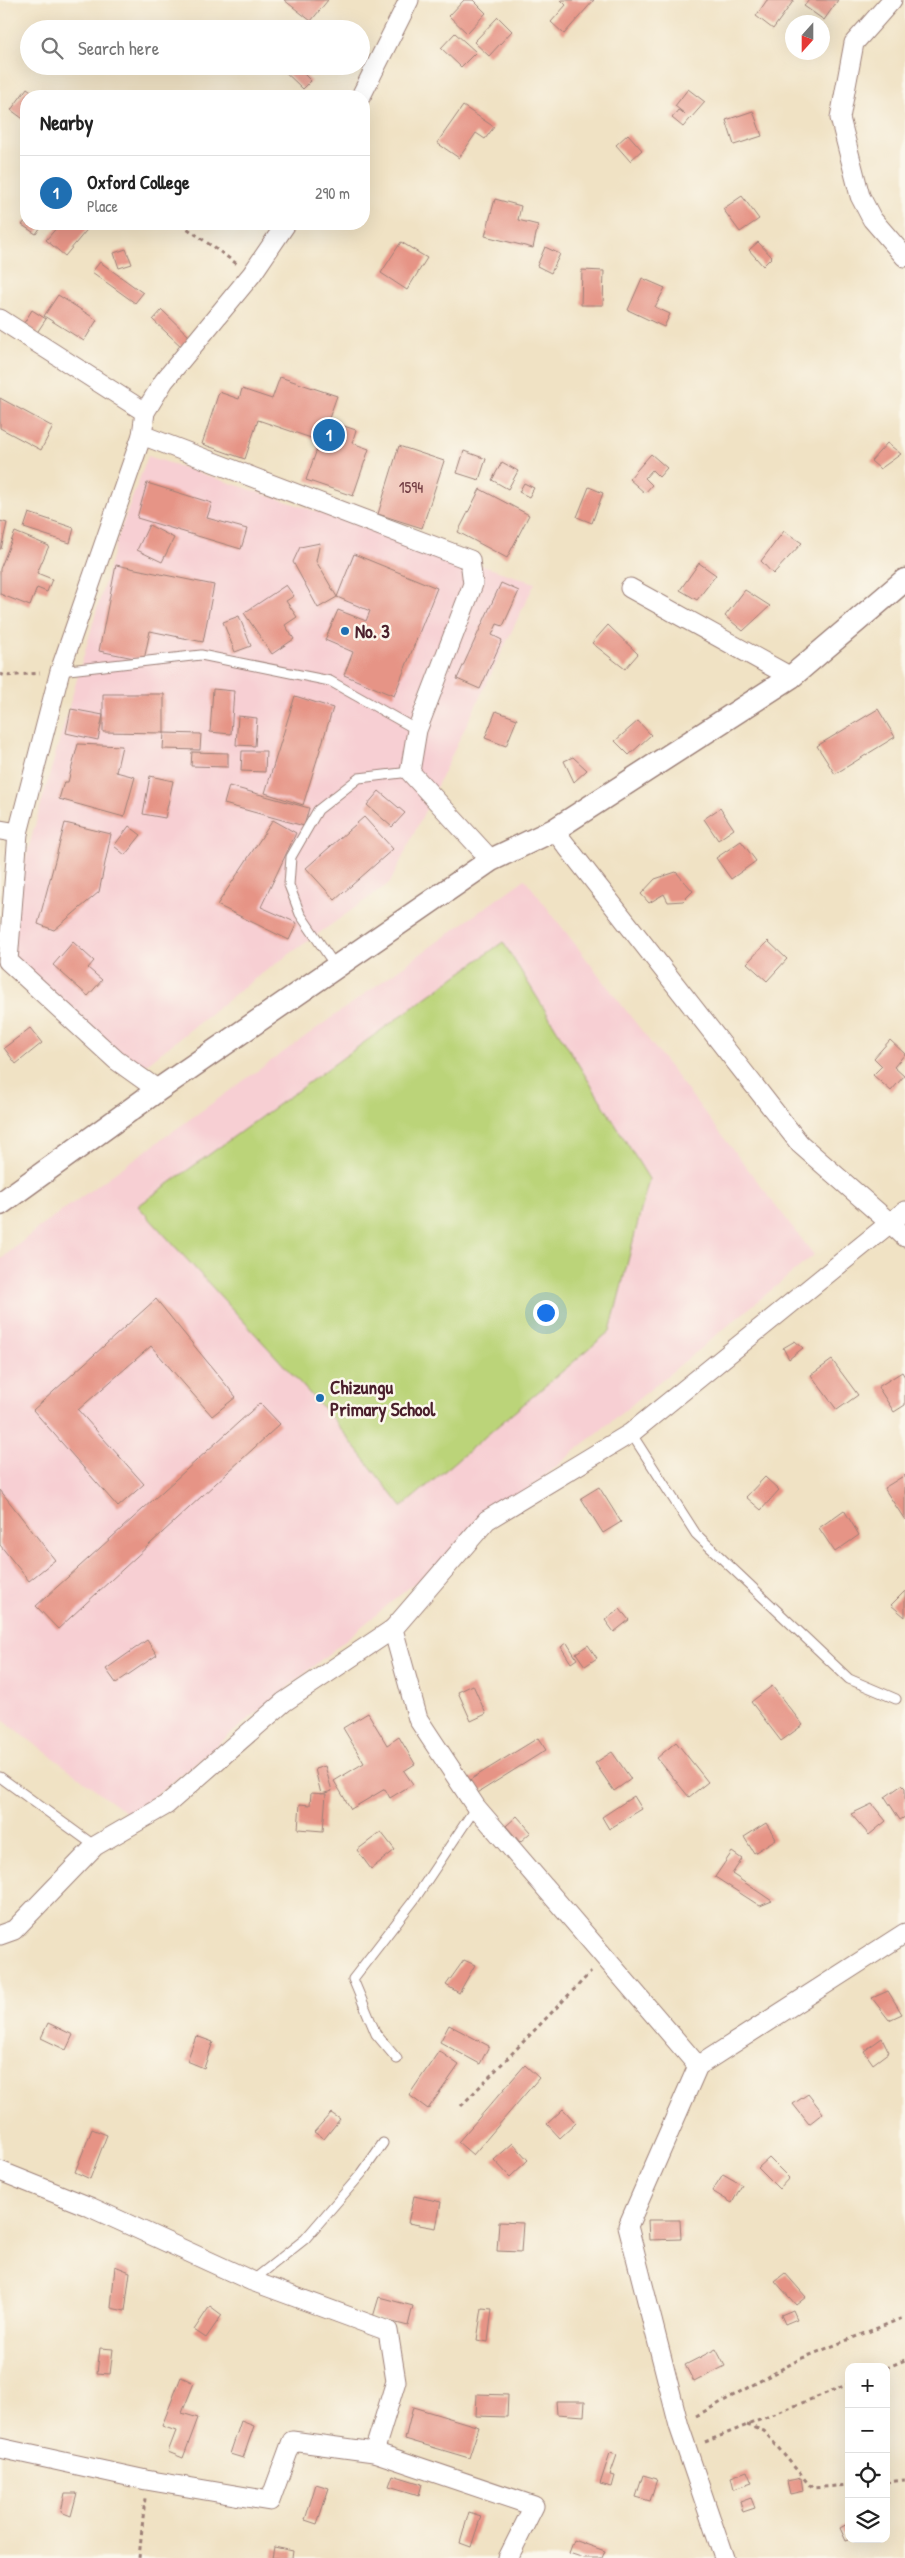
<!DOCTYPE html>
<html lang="en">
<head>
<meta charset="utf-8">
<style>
	:root { --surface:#fff; --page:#f6f6f6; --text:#222; --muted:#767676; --line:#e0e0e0; --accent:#1f6fb2 }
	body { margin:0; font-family:"Patrick Hand",sans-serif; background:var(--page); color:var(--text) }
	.controls { position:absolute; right:15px; bottom:15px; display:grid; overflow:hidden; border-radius:10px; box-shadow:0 5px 20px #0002 }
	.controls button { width:45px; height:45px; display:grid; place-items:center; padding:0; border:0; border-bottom:1px solid var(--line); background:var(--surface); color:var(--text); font:25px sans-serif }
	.compass { position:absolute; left:785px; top:15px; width:45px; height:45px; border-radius:50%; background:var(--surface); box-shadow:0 5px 20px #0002; rotate:201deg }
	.you { position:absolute; left:545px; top:1312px; width:18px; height:18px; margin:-12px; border:4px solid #fff; border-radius:50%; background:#1a73e8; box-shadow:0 0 0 8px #1a73e833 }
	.badge { display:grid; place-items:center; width:32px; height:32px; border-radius:50%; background:var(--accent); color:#fff; font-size:16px; font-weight:700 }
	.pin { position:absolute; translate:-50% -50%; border:2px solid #fff; box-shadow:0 1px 5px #0006 }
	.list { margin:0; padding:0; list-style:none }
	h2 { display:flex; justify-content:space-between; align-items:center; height:65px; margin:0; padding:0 20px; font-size:21px }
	h2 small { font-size:16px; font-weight:400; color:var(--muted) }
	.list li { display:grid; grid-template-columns:32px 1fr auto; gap:15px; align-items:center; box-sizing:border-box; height:75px; padding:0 20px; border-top:1px solid var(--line) }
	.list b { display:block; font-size:19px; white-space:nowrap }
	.list p { margin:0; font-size:16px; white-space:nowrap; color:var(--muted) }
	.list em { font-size:16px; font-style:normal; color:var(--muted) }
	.icon { flex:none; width:28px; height:28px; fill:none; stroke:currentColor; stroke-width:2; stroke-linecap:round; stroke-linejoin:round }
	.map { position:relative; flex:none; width:905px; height:2558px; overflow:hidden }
	.search { position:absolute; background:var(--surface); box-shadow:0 5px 20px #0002; left:20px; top:20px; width:350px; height:55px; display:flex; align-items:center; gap:12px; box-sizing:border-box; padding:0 18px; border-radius:28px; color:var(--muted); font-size:19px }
	.panel { position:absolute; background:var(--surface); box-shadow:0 5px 20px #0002; left:20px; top:90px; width:350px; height:140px; border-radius:20px }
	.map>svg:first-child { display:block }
	.built { fill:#f7cfd3 }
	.green { fill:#bbd479; stroke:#827a52 }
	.building { fill:#e69486 }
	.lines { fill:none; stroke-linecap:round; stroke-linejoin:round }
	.service-casing { stroke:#9d8078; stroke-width:11 }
	.minor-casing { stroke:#9d8078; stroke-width:21 }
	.tertiary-casing { stroke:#9d8078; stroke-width:25 }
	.path { stroke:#9d8078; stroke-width:3; stroke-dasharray:4 4; stroke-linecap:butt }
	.service { stroke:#fff; stroke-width:9 }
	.minor { stroke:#fff; stroke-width:19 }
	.tertiary { stroke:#fff; stroke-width:22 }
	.poi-dot { fill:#1f6fb2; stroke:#fbf7ec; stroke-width:2 }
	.labels { text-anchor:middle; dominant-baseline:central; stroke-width:5; stroke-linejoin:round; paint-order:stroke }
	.number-label { font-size:16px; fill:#713c42 }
	.poi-label { font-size:19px; font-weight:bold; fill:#4a1f2b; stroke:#fbf7ec; text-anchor:start }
</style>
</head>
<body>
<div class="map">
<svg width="905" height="2558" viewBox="0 0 905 2558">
	<rect width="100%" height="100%" fill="#fbf7ec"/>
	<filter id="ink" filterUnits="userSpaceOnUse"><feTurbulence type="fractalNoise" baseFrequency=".02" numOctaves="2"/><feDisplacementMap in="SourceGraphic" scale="10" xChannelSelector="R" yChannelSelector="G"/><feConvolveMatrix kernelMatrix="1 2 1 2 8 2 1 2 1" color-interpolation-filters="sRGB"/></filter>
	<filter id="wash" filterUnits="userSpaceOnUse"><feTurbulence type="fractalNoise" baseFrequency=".0096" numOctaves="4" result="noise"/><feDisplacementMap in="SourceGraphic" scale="20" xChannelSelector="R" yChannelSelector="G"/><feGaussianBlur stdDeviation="1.12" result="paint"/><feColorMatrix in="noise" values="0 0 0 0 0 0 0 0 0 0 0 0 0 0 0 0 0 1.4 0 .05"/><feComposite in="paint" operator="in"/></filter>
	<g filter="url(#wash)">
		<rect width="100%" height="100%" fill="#f0e2c4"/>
		<!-- built -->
		<g class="built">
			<polygon points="148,456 535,583 390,883 253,980 138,1071 5,964 9,916 118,536"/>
			<polygon points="525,879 814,1255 131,1816 0,1718 0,1260 38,1228"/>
		</g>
		<!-- green -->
		<polygon class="green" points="503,942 649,1179 610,1331 402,1507 333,1419 138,1206"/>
		<g id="blocks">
			<!-- building -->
			<g class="building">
				<polygon points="284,0 328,0 311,21"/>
				<polygon points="464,0 473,0 486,13 467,33 449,16"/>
				<polygon points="561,0 594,0 564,34 551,22 566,5"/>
				<polygon points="767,0 794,0 773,29 756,16"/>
				<polygon points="809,0 838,0 824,20 804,6"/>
				<polygon points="498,17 512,31 489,56 474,42"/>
				<polygon points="455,33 476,52 461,67 441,48"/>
				<polygon points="279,66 296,66 311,81 303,89"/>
				<polygon points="27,88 38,96 26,96 26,121 11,110"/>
				<polygon points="688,89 705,102 683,127 672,118 678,110 685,114 675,106"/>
				<polygon points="463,106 494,127 485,139 476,133 459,158 437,143"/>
				<polygon points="753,111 762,136 734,145 726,120"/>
				<polygon points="628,134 642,150 630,161 616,145"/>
				<polygon points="742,196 759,219 740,232 723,209"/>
				<polygon points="495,199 521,206 518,220 538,225 533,248 485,236"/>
				<polygon points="26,220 26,224 43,224 36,234 22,225"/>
				<polygon points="60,224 90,226 65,256 46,240"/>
				<polygon points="401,242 427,258 407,290 381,273"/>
				<polygon points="758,242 772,257 763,266 749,250"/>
				<polygon points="545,247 560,254 551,273 537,266"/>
				<polygon points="126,249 132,264 119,268 114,253"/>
				<polygon points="100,262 143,293 135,303 92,272"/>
				<polygon points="582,270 604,271 603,305 581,305"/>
				<polygon points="642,278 665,288 655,307 670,314 664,327 628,310"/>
				<polygon points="58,295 97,320 84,341 44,316"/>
				<polygon points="32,310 46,319 36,334 24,323"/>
				<polygon points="162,310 192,339 183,348 153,320"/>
				<polygon points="280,377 337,396 328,421 356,430 352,443 369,449 353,496 306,480 320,441 258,420 245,459 202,444 219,392 239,399 242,389 272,399"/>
				<polygon points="0,398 53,427 41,450 0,428"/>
				<polygon points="887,443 901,454 880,469 871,461"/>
				<polygon points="399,446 444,461 422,528 378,514"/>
				<polygon points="464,451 486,459 479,480 457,473"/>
				<polygon points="651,454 667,468 659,477 652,470 645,478 652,485 645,493 629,479"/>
				<polygon points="502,462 518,471 508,489 492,480"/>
				<polygon points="147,483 212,503 207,518 247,529 241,549 137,518"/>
				<polygon points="524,483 534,488 529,497 519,492"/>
				<polygon points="589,487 603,493 592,523 577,517"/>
				<polygon points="480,489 529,515 507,558 458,532"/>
				<polygon points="29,513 74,528 70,543 24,528"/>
				<polygon points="0,521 7,523 1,549 0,549"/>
				<polygon points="149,525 174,538 162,562 137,550"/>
				<polygon points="784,531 802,543 773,574 761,561"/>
				<polygon points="15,532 49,546 37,573 52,579 47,592 37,588 30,606 0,594 0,569"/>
				<polygon points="320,543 316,561 337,597 318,608 293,562 300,547"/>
				<polygon points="354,554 437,588 394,696 344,675 353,652 325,640 338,610 366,621 370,611 337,597"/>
				<polygon points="699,563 716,575 697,600 680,590"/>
				<polygon points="116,565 214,585 203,642 150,631 144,660 99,651"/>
				<polygon points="501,583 519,591 503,626 497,624 492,635 502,640 480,689 457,679"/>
				<polygon points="286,585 294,596 286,601 297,617 285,625 294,639 272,654 244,613"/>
				<polygon points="745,590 770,606 743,631 725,616"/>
				<polygon points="239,616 251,646 235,652 223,622"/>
				<polygon points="608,625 638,654 625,669 592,643"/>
				<polygon points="213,689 234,691 231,734 210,732"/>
				<polygon points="103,694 164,694 164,733 103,732"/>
				<polygon points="295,696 333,708 303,805 265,793"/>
				<polygon points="71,709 103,715 98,740 66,733"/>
				<polygon points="878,709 895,737 835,774 817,746"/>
				<polygon points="496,711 517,719 506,746 485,738"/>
				<polygon points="238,716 257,718 255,746 236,745"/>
				<polygon points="638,721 651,735 629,755 615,741"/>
				<polygon points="164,733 201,734 200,750 163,749"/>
				<polygon points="78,744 122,746 116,772 135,777 124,817 59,799 64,782 68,782"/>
				<polygon points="242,751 266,751 265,772 241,771"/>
				<polygon points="192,752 228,753 228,767 191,766"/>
				<polygon points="573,757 587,770 574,782 564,761"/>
				<polygon points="150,776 173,781 165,818 143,814"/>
				<polygon points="229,786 309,808 304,826 224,804"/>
				<polygon points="379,791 405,813 392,827 367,805"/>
				<polygon points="720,808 734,829 718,840 704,819"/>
				<polygon points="364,817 393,849 335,900 306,868"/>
				<polygon points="273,820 296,833 261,907 297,923 289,940 217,905"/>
				<polygon points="65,823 111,834 99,892 54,930 38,924"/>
				<polygon points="129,826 141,835 125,855 114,846"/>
				<polygon points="741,841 756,861 731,879 716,858"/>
				<polygon points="676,872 693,891 683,901 668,902 664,894 649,903 641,894 655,879"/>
				<polygon points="768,941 787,959 767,981 747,963"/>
				<polygon points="73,942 94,961 88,968 102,980 88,996 53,965"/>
				<polygon points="30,1028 42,1043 16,1064 4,1048"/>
				<polygon points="890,1040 905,1054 894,1067 904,1076 891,1091 873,1075 882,1066 874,1058"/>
				<polygon points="156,1299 236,1397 212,1416 151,1346 78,1410 144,1484 118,1507 33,1410"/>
				<polygon points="795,1341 803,1348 789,1359 783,1348"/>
				<polygon points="832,1360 858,1395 837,1410 811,1375"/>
				<polygon points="902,1372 905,1377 905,1405 894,1412 878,1387"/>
				<polygon points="260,1403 280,1424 58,1629 36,1606"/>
				<polygon points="905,1475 905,1520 884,1488"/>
				<polygon points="765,1477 779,1490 761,1510 746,1497"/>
				<polygon points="599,1487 621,1522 603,1533 581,1498"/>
				<polygon points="0,1490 55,1560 29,1581 0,1545"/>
				<polygon points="844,1510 859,1535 835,1552 819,1528"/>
				<polygon points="905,1591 905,1617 891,1605"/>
				<polygon points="620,1609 629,1620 614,1632 605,1620"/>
				<polygon points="147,1640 157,1655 116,1683 106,1669"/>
				<polygon points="567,1643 577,1659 571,1663 561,1647"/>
				<polygon points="588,1645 597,1658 585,1666 576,1653"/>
				<polygon points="473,1685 486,1714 471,1721 458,1692"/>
				<polygon points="772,1686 803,1725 781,1741 751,1702"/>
				<polygon points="368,1713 387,1745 399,1737 415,1764 404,1771 413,1784 390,1798 385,1789 351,1809 334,1781 364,1763 343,1728"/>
				<polygon points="538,1738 546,1750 476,1794 468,1781"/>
				<polygon points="676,1742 708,1782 689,1797 657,1758"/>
				<polygon points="612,1752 631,1779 614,1791 595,1763"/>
				<polygon points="325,1766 332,1791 321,1794 315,1769"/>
				<polygon points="902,1785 905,1788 905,1817 900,1820 885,1797"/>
				<polygon points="311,1793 326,1794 323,1831 298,1829 300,1804 310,1805"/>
				<polygon points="634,1796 642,1809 609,1829 602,1817"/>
				<polygon points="872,1804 886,1821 869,1835 851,1814"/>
				<polygon points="517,1816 531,1832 520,1842 506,1826"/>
				<polygon points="766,1823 776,1839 754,1853 744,1837"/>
				<polygon points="381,1832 395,1850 371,1869 357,1850"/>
				<polygon points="732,1852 742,1859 732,1874 772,1901 760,1906 715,1877"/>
				<polygon points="464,1960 475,1965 459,1993 446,1985"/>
				<polygon points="888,1991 902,2014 889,2020 872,1998"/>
				<polygon points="48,2023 73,2035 66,2050 41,2038"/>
				<polygon points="449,2025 489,2046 480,2064 440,2042"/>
				<polygon points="196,2036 213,2042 204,2068 187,2061"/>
				<polygon points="882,2038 889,2052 873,2064 864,2051"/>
				<polygon points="439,2051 459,2065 428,2109 409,2095"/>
				<polygon points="525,2065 539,2078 473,2155 458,2142"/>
				<polygon points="808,2094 823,2113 809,2124 793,2104"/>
				<polygon points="563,2109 576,2123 560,2138 547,2124"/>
				<polygon points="331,2113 340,2119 324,2139 314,2132"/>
				<polygon points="92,2129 107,2135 90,2179 75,2172"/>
				<polygon points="513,2143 528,2160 510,2177 494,2160"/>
				<polygon points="769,2158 789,2178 779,2189 758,2168"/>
				<polygon points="723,2174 742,2185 732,2203 712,2191"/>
				<polygon points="414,2196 441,2202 436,2228 408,2223"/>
				<polygon points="648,2220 680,2220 681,2239 649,2240"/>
				<polygon points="499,2222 523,2223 521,2252 497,2251"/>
				<polygon points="115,2266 130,2272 125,2311 111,2308"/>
				<polygon points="785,2273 806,2297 796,2305 775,2281"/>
				<polygon points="379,2297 413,2306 408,2326 373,2317"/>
				<polygon points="210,2306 222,2315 206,2338 194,2330"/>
				<polygon points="482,2308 492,2309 488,2342 477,2340"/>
				<polygon points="793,2310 797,2319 785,2324 781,2315"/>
				<polygon points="100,2348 113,2349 110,2374 97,2373"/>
				<polygon points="716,2349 725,2366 694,2382 685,2365"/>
				<polygon points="181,2377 194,2383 182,2413 198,2418 183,2458 168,2452 176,2431 162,2426"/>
				<polygon points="477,2394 508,2395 507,2417 476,2416"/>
				<polygon points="556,2401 585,2401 584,2416 557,2414"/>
				<polygon points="413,2407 479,2427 469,2458 405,2439"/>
				<polygon points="241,2421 254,2426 243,2458 230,2454"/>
				<polygon points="610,2453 617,2455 610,2475 615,2476 612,2487 600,2484"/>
				<polygon points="747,2471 752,2483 734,2489 731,2477"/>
				<polygon points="393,2475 422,2484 419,2495 389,2486"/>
				<polygon points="643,2475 657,2479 650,2501 636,2497"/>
				<polygon points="801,2478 803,2491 790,2494 787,2481"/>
				<polygon points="316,2484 329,2488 317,2524 305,2520"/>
				<polygon points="65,2493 77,2493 71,2516 61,2512"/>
				<polygon points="751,2498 755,2508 743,2512 740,2502"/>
				<polygon points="469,2512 481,2516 471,2547 460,2543"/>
				<polygon points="849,2523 849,2540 846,2541 840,2528"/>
				<polygon points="574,2540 605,2551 602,2558 584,2558 569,2553"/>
				<polygon points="274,2547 293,2551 292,2558 272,2558"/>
			</g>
		</g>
	</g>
	<g filter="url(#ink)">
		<use href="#blocks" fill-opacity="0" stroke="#9d8078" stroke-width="1"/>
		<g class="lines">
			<!-- service casing -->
			<g class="service-casing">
				<g id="service">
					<polyline points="60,671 201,655 330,681 417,730"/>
					<polyline points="336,967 300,914 289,885 291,857 318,810 359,778 410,772"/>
					<polyline points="631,1433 696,1534 849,1679 896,1699"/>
					<polyline points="0,1777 95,1846"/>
					<polyline points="397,2059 376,2034 353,1979 414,1900 476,1807"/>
					<polyline points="252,2281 305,2239 362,2173 383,2143"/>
				</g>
			</g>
			<!-- minor casing -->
			<g class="minor-casing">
				<g id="minor">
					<polyline points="892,0 854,43 840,118 860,196 872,219 905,257"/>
					<polyline points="361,96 409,0"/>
					<polyline points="0,319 145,412"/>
					<polyline points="142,435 470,560 473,584 417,730 410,772 491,860"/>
					<polyline points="630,588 791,677"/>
					<polyline points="0,830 18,833"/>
					<polyline points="554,830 800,1144 890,1223 631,1433 487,1520 393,1629 418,1719 476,1807 698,2066"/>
					<polyline points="158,1090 116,1060 8,961 18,833 60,671 142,435 145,412 164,381 252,274 286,224"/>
					<polyline points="905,1211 890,1223 905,1237"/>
					<polyline points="0,1935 14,1930 95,1846 166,1805 284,1702 393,1629"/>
					<polyline points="0,2171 90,2207 252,2281 388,2331 396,2381 374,2452"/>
					<polyline points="0,2448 146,2480 270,2501 292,2441 374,2452 534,2506 508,2558"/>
					<polyline points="724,2558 679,2426 628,2226 698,2066 905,1933"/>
				</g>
			</g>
			<!-- tertiary casing -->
			<g class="tertiary-casing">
				<polyline id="tertiary" points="0,1204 158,1090 491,860 554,830 791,677 905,580"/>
			</g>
			<!-- path -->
			<g class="path">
				<polyline points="181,224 237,264"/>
				<polyline points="0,674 6,676 40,673"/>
				<polyline points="461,2106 591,1972"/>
				<polyline points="886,2368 905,2360"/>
				<polyline points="696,2416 800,2359 905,2317"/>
				<polyline points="747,2425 764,2431 812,2488 849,2485"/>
				<polyline points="705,2442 849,2384"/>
				<polyline points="886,2482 905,2480"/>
				<polyline points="139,2558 145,2498"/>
			</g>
			<!-- service -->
			<use href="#service" class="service"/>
			<!-- minor -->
			<use href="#minor" class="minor"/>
			<!-- tertiary -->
			<use href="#tertiary" class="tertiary"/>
		</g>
	</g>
	<!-- markers -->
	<g class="poi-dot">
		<circle cx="345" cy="631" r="5"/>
		<circle cx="320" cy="1398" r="5"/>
	</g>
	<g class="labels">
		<!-- number labels -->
		<g class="number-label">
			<text x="411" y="487">1594</text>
		</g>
		<!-- poi labels -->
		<g class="poi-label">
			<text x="355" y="631">No. 3</text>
			<text x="330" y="1387">Chizungu<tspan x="330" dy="22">Primary School</tspan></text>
		</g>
	</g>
</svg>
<div class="controls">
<button>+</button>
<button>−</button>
<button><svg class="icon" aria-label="locate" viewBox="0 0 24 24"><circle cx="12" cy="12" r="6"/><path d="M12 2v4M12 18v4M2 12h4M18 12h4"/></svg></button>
<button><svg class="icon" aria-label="layers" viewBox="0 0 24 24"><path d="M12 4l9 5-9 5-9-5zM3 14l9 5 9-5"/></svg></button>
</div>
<svg class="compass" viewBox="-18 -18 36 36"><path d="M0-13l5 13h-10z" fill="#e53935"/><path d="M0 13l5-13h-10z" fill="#767676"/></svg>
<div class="you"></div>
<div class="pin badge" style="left:329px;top:435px">1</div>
<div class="search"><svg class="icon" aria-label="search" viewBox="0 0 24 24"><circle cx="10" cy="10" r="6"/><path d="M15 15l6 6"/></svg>Search here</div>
<section class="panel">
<h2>Nearby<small></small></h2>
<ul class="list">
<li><span class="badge">1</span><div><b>Oxford College</b><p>Place</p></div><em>290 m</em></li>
</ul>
</section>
</div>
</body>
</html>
